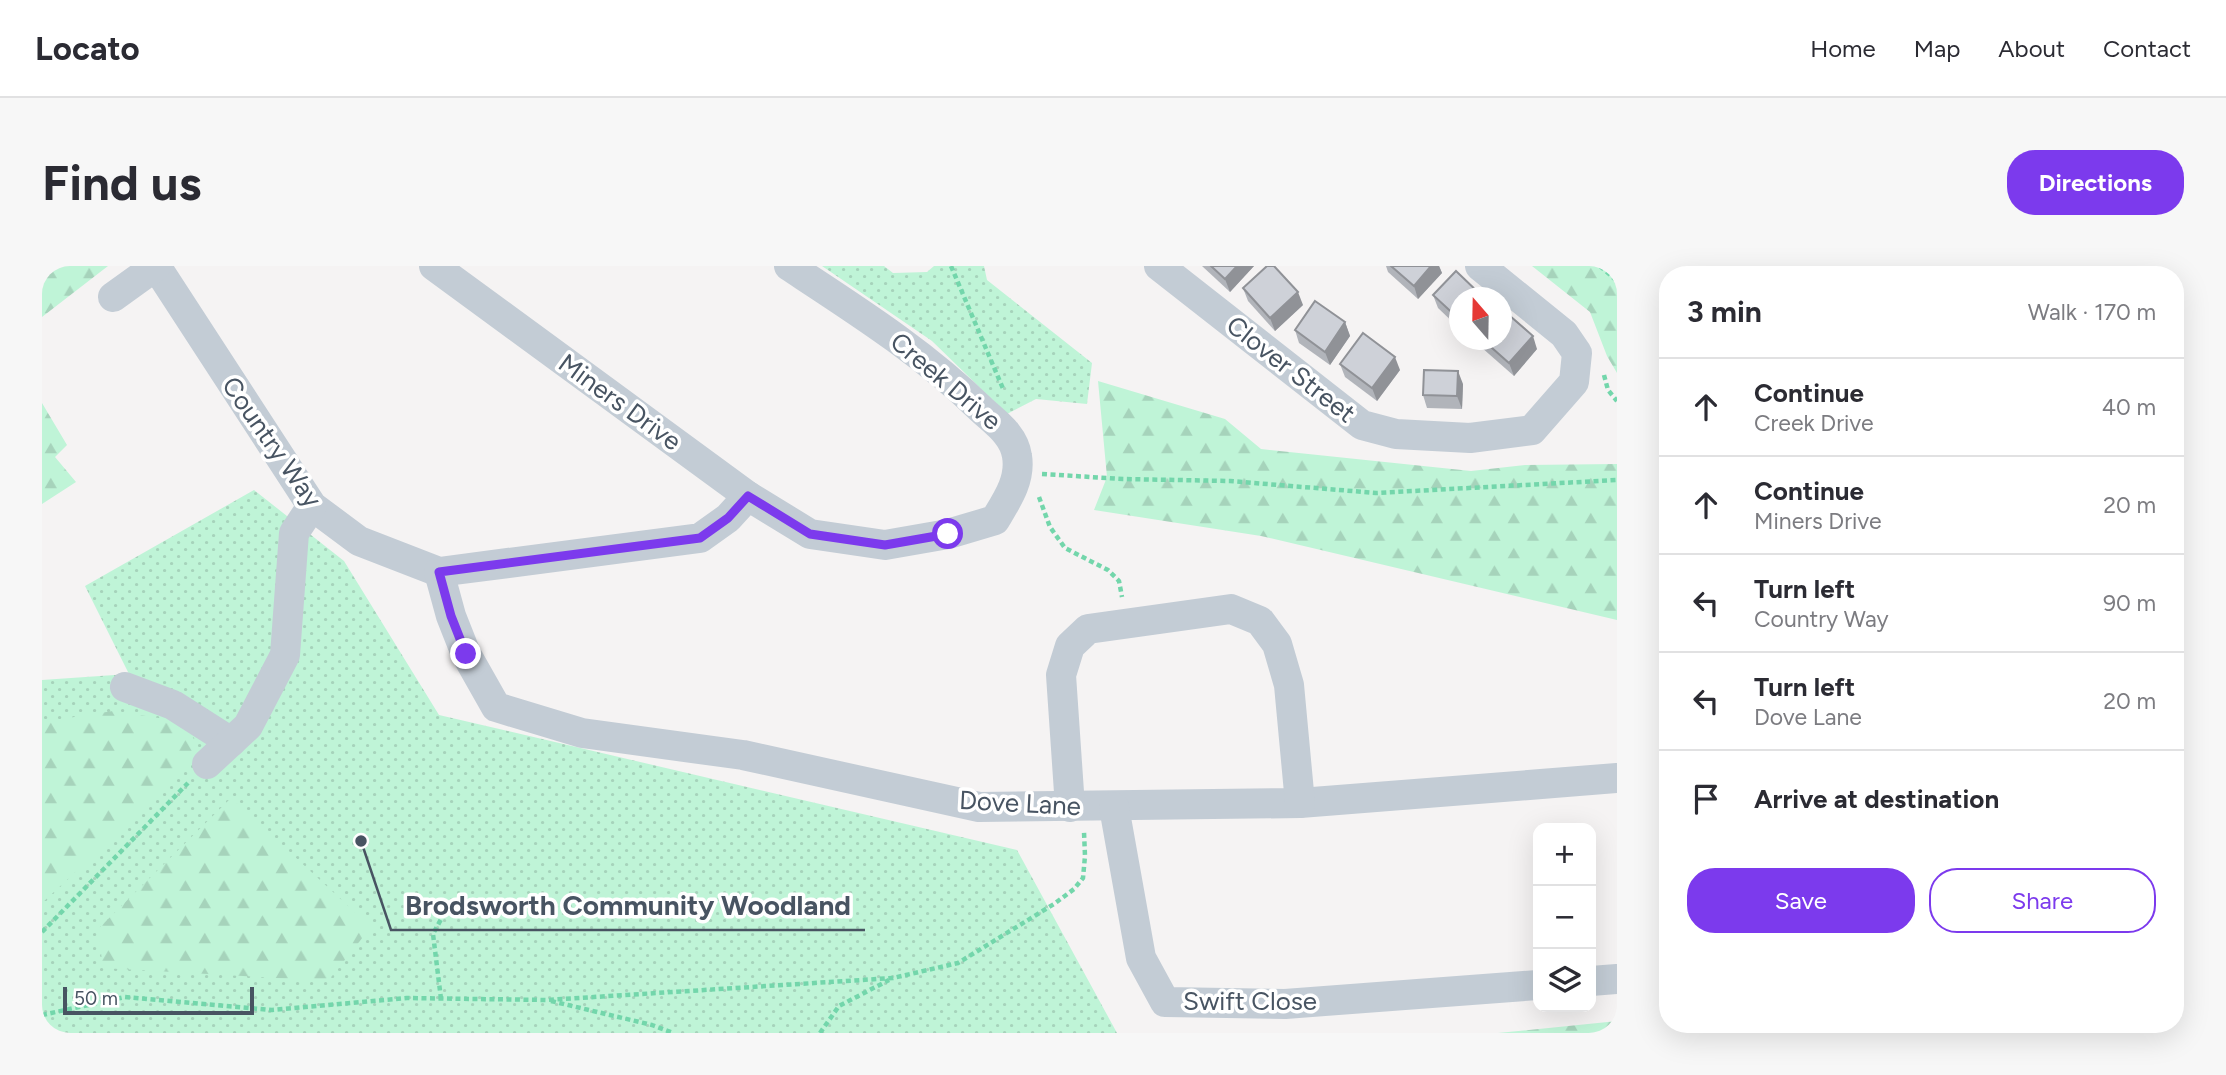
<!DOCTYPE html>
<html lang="en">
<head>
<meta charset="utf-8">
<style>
	:root { --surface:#fff; --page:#f7f7f7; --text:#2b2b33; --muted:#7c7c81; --line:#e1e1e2; --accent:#7c3aed }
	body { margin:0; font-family:Figtree,sans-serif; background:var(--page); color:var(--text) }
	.controls { position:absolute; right:21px; bottom:21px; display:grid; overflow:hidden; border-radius:14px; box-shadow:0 7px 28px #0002 }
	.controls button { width:63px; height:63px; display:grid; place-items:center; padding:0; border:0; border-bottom:2px solid var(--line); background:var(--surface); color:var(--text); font:35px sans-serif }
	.compass { position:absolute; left:1407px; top:21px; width:63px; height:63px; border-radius:50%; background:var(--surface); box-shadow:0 7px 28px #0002; rotate:340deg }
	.scale { position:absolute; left:21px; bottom:18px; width:191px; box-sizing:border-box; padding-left:7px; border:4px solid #485462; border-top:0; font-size:19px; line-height:24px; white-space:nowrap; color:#485462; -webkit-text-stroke:5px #fff; paint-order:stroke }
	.stop { position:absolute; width:21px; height:21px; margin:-16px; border:5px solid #7c3aed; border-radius:50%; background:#fff }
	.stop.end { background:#7c3aed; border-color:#fff; box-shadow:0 2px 7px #0008 }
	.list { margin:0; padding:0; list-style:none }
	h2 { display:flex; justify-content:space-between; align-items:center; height:91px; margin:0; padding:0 28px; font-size:30px }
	h2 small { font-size:23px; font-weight:400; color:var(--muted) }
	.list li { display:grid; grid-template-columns:46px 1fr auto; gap:21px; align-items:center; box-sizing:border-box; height:98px; padding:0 28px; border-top:2px solid var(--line) }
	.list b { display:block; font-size:26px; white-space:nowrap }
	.list p { margin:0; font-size:23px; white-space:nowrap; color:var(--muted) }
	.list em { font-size:23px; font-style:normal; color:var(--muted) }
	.actions { display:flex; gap:14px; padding:21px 28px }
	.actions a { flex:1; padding:16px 0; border:2px solid var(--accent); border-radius:28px; text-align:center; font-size:24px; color:var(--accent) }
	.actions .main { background:var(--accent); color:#fff }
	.icon { flex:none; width:38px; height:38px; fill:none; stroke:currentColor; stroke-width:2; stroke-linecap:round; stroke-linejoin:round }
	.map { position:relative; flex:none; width:1575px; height:767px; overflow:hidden; border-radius:28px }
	header { display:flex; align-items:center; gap:42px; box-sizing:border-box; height:98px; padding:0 35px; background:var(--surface); border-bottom:2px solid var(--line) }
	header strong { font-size:33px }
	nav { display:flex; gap:38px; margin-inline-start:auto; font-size:24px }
	.intro { display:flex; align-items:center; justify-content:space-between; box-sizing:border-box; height:168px; padding:0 42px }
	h1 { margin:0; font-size:49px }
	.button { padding:18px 32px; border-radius:28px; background:var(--accent); color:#fff; font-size:24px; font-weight:700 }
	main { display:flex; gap:42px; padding:0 42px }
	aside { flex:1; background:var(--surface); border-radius:28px; box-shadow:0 7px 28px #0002 }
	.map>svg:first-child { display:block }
	.grass { fill:url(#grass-dots) }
	.forest { fill:url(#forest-firs) }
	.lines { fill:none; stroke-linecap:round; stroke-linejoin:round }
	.path { stroke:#73d6ab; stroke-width:4.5; stroke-dasharray:5 3.5; stroke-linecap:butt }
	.minor { stroke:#c3ccd5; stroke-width:30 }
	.wall { fill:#b1b4ba }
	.shaded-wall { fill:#909297 }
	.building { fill:#ced1d8; stroke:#909297; stroke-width:2 }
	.route { stroke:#7c3aed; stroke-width:9 }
	.labels { text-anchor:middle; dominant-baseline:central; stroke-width:7; stroke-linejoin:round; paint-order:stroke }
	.street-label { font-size:26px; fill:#485462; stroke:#fff }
	.leader { fill:none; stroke:#485462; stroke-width:2.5 }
	.callout-dot { fill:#485462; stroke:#fff; stroke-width:2.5 }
	.callout-label { font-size:28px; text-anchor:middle; font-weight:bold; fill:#485462; stroke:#fff; stroke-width:7; stroke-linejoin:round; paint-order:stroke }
</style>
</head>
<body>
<header>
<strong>Locato</strong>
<nav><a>Home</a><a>Map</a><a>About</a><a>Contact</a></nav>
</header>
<div class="intro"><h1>Find us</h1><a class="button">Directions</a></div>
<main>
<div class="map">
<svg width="1575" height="767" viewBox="0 0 1575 767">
	<defs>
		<pattern id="grass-dots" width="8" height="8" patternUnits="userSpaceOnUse" patternTransform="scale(1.75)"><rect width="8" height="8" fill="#bff4d7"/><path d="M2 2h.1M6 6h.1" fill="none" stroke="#a6d3bb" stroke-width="1.8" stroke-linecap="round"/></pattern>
		<pattern id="forest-firs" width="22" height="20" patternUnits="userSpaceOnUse" patternTransform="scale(1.75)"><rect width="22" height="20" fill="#bff4d7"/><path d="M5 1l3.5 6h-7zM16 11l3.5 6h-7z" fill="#a6d3bb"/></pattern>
	</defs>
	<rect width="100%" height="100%" fill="#f5f3f3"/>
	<!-- grass -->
	<g class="grass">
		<polygon points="780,0 842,0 851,7 885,6 892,0 942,0 945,14 1050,97 1045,138 994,133 965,148 890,75"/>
		<polygon points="212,224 302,295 397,449 975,584 1075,767 0,767 0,414 87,408 43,320"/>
	</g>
	<!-- forest -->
	<g class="forest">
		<polygon points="0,0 66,0 0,51"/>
		<polygon points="1490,0 1571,0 1575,3 1575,107 1565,90 1548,46"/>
		<polygon points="1056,115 1183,153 1219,183 1429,205 1483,199 1575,198 1575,354 1219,270 1052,244 1065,211"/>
		<polygon points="0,137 25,179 13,191 34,216 0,238"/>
		<polygon points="71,445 143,456 160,489 0,637 0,456"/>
		<polygon points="189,532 329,661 286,715 61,702 56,663"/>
		<polygon points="1575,755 1575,767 1456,767"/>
	</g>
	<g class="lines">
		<!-- path -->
		<g class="path">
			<polyline points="909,0 962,125"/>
			<polyline points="1558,0 1575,15"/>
			<polyline points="1562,109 1566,124 1575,135"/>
			<polyline points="1000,208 1081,213 1188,215 1334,227 1575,214"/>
			<polyline points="997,231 1008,261 1023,282 1066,304 1077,315 1080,331"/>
			<polyline points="0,666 146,517"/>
			<polyline points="399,733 391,668 404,644"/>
			<polyline points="509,735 610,759 631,767"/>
			<polyline points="0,749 83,731 230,744 365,732 505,734 851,712 916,697 1012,638 1032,623 1041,612 1043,590 1042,566"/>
			<polyline points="778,767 797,740 847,714"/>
		</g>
		<!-- minor -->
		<g class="minor">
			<polyline points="114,0 270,240 317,275 397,306 658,272 686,252 706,230"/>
			<path d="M392,0L706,230L768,268L843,279L906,268L953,254C965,234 979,214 975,190C972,169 954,157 940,144C882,87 814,44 747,0"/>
			<polyline points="1117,0 1320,159 1354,168 1428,172 1490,164 1532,116 1535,87 1522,68 1438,0"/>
			<polyline points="71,31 114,0"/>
			<polyline points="397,306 409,350 424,388 454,441 540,467 701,489 937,541 1258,537 1575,512"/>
			<polyline points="83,421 131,439 189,476"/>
			<polyline points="165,498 206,460 243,389 252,267 270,240"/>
			<polyline points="1028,541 1019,409 1028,380 1046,363 1189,343 1218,355 1235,378 1247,419 1258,537"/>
			<polyline points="1072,541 1099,692 1123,736 1243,738 1496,719"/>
			<polyline points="1549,715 1575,713"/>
		</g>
	</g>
	<!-- wall -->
	<g class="wall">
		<polygon points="1160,0 1212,0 1188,26"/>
		<polygon points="1344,0 1397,0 1400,7 1376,33 1346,6"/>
		<polygon points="1201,22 1261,39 1233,65 1206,35"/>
		<polygon points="1391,29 1418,32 1418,63 1396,42"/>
		<polygon points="1303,56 1308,70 1288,99 1257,77 1253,64"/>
		<polygon points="1436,74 1460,74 1495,83 1472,110 1439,81"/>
		<polygon points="1298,98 1358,104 1335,135 1303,111"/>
		<polygon points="1421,118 1420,143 1385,142 1381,129"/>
	</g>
	<!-- shaded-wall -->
	<g class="shaded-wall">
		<polygon points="1195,0 1212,0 1188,26 1183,13"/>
		<polygon points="1389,0 1397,0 1400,7 1376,33 1372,20"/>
		<polygon points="1256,26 1261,39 1233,65 1228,52"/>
		<polygon points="1303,56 1308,70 1288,99 1283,86"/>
		<polygon points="1491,70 1495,83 1472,110 1467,97"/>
		<polygon points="1353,91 1358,104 1335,135 1330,122"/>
		<polygon points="1416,105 1421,118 1420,143 1415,130"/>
	</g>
	<!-- building -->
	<g class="building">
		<polygon points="1169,0 1195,0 1183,13"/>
		<polygon points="1225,0 1232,0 1256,26 1228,52 1201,22"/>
		<polygon points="1349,0 1389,0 1372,20"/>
		<polygon points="1414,5 1440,30 1439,32 1418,32 1418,54 1391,29"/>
		<polygon points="1273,35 1303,56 1283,86 1253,64"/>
		<polygon points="1460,43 1491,70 1467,97 1441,74 1460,74"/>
		<polygon points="1321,67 1353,91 1330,122 1298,98"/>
		<polygon points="1382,104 1416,105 1415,130 1381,129"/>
	</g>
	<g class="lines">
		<!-- route -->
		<polyline class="route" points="424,388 409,350 397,306 658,272 686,252 706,230 768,268 843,279 906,268"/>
	</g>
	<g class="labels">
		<!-- street labels -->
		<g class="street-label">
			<text transform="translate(1249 103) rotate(38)">Clover Street</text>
			<text transform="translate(904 115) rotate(40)">Creek Drive</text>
			<text transform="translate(578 136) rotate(36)">Miners Drive</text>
			<text transform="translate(230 176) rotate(55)">Country Way</text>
			<text transform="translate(978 537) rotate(3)">Dove Lane</text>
			<text x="1208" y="735">Swift Close</text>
		</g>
	</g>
	<!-- callouts -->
	<path class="leader" d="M319 575L349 664H823"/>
	<circle class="callout-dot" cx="319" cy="575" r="7"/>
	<g class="callout-label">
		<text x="586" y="649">Brodsworth Community Woodland</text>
	</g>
</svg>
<div class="controls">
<button>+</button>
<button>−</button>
<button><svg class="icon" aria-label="layers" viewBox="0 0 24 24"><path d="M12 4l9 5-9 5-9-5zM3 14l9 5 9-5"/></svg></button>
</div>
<svg class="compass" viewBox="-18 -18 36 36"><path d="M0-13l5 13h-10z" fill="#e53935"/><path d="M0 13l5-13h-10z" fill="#7c7c81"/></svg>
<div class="scale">50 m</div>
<div class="stop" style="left:906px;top:268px"></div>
<div class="stop end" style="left:424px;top:388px"></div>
</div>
<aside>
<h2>3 min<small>Walk · 170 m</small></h2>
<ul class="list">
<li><svg class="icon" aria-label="ahead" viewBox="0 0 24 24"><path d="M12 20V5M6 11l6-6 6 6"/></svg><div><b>Continue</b><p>Creek Drive</p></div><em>40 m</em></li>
<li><svg class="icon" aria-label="ahead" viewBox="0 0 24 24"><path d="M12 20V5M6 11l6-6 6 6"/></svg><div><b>Continue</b><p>Miners Drive</p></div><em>20 m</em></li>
<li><svg class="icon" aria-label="left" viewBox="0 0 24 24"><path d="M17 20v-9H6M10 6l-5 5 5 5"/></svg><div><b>Turn left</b><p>Country Way</p></div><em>90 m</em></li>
<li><svg class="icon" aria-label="left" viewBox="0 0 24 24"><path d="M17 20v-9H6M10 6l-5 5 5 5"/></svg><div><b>Turn left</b><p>Dove Lane</p></div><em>20 m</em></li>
<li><svg class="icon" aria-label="arrive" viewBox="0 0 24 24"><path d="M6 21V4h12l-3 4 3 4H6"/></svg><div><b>Arrive at destination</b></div></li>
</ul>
<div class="actions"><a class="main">Save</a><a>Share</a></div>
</aside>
</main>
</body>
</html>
